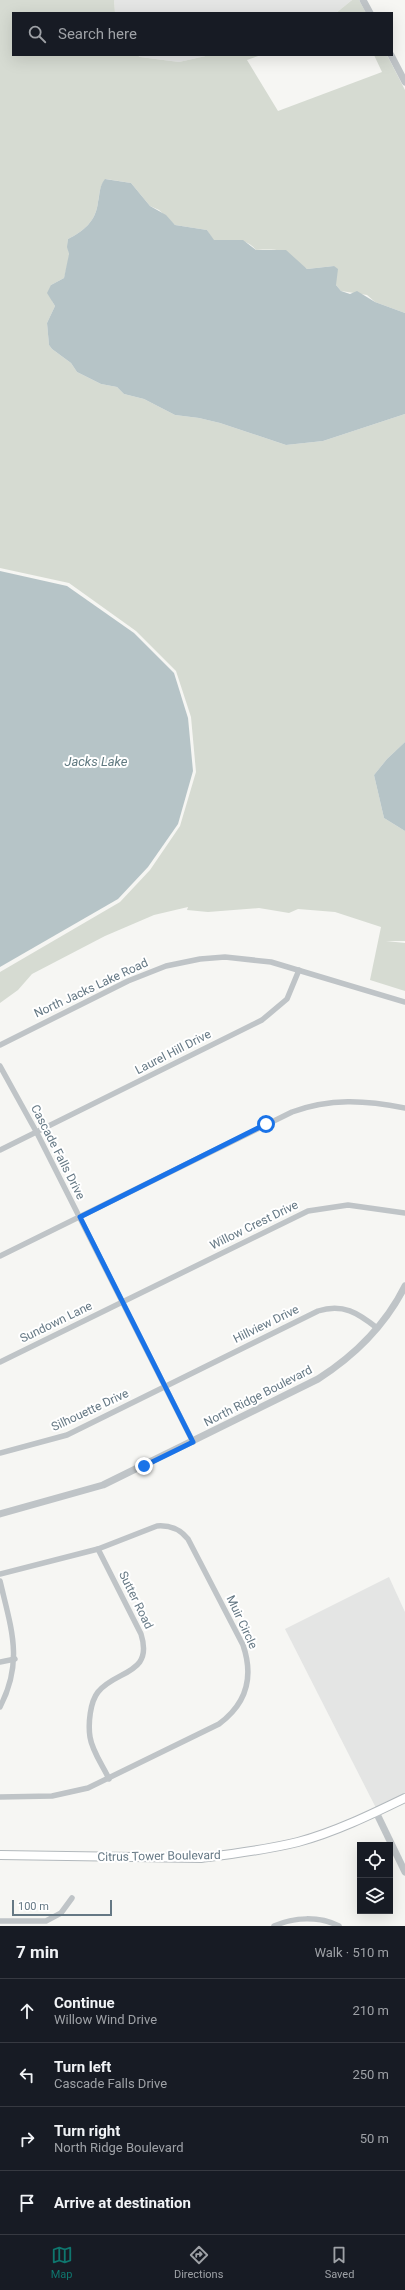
<!DOCTYPE html>
<html lang="en">
<head>
<meta charset="utf-8">
<style>
	:root { --surface:#171b24; --page:#242831; --text:#f1f3f6; --muted:#9ea1a6; --line:#363941; --accent:#0f766e }
	body { margin:0; font-family:Roboto,sans-serif; background:var(--page); color:var(--text) }
	.controls { position:absolute; right:12px; bottom:12px; display:grid; overflow:hidden; border-radius:0px; box-shadow:0 4px 16px #0002 }
	.controls button { width:36px; height:36px; display:grid; place-items:center; padding:0; border:0; border-bottom:1px solid var(--line); background:var(--surface); color:var(--text); font:20px sans-serif }
	.scale { position:absolute; left:12px; bottom:10px; width:100px; box-sizing:border-box; padding-left:4px; border:2px solid #657884; border-top:0; font-size:11px; line-height:14px; white-space:nowrap; color:#657884; -webkit-text-stroke:3px #fff; paint-order:stroke }
	.stop { position:absolute; width:12px; height:12px; margin:-9px; border:3px solid #1a73e8; border-radius:50%; background:#fff }
	.stop.end { background:#1a73e8; border-color:#fff; box-shadow:0 1px 4px #0008 }
	.list { margin:0; padding:0; list-style:none }
	h2 { display:flex; justify-content:space-between; align-items:center; height:52px; margin:0; padding:0 16px; font-size:17px }
	h2 small { font-size:13px; font-weight:400; color:var(--muted) }
	.list li { display:grid; grid-template-columns:26px 1fr auto; gap:12px; align-items:center; box-sizing:border-box; height:64px; padding:0 16px; border-top:1px solid var(--line) }
	.list b { display:block; font-size:15px; white-space:nowrap }
	.list p { margin:0; font-size:13px; white-space:nowrap; color:var(--muted) }
	.list em { font-size:13px; font-style:normal; color:var(--muted) }
	.icon { flex:none; width:22px; height:22px; fill:none; stroke:currentColor; stroke-width:2; stroke-linecap:round; stroke-linejoin:round }
	.map { position:relative; flex:none; width:405px; height:1926px; overflow:hidden }
	.search { position:absolute; background:var(--surface); box-shadow:0 4px 16px #0002; left:12px; right:12px; top:12px; height:44px; display:flex; align-items:center; gap:10px; box-sizing:border-box; padding:0 14px; border-radius:0px; color:var(--muted); font-size:15px }
	.sheet { height:308px; background:var(--surface) }
	nav { display:flex; justify-content:space-around; align-items:center; box-sizing:border-box; height:56px; border-top:1px solid var(--line); background:var(--surface); font-size:11px; color:var(--muted) }
	nav a { display:grid; justify-items:center; gap:2px }
	nav .on { color:var(--accent) }
	.map>svg:first-child { display:block }
	.built { fill:#e4e5e4 }
	.green { fill:#d6dbd2 }
	.water { fill:#b6c4c7 }
	.lines { fill:none; stroke-linecap:round; stroke-linejoin:round }
	.secondary-casing { stroke:#b2b8bc; stroke-width:10 }
	.minor { stroke:#bfc4c7; stroke-width:5.5 }
	.tertiary { stroke:#bfc4c7; stroke-width:7 }
	.secondary { stroke:#fff; stroke-width:8 }
	.route { stroke:#1a73e8; stroke-width:5 }
	.labels { text-anchor:middle; dominant-baseline:central; stroke-width:4; stroke-linejoin:round; paint-order:stroke }
	.street-label { font-size:12px; fill:#657884; stroke:#fff }
	.water-label { font-size:13px; font-style:italic; fill:#617a81; stroke:#fff }
</style>
</head>
<body>
<div class="map">
<svg width="405" height="1926" viewBox="0 0 405 1926">
	<rect width="100%" height="100%" fill="#f6f6f3"/>
	<!-- built -->
	<g class="built">
		<polygon points="114,0 352,0 336,13 115,13"/>
		<polygon points="138,55 210,55 179,62 140,57"/>
		<polygon points="389,1577 405,1612 405,1794 376,1808 285,1629"/>
	</g>
	<!-- green -->
	<g class="green">
		<path d="M0,0H114L115,13H13V55H137L140,57L179,62L210,55H261L247,60L278,111L382,72L374,55H387L405,90V313L375,302L367,295L341,291L336,285L334,266L307,269C284,252 286,248 256,250C245,236 228,242 213,240L207,230L175,225L159,210L150,206L131,183L106,179C99,186 100,193 98,202C96,221 84,231 68,239C67,245 69,250 69,256C68,263 66,271 64,278L51,285L52,301L55,306L47,323L49,345L52,349L71,363L77,372L101,384L117,387L124,394L144,399L175,415L199,418L220,423L286,445L323,441L405,414V742L387,759L374,775L384,818L405,831V941H386L405,943V991L370,980L381,927L335,912L298,909L289,913L259,908L208,912L187,910L188,907L154,915L105,936L32,974L18,990L0,1003V972L120,902L150,870L180,826L196,772L191,717L176,671L136,631L69,583L0,568Z"/>
		<polygon points="352,0 359,0 366,13 336,13"/>
	</g>
	<!-- water -->
	<g class="water">
		<path d="M105,179L131,183L150,206L166,215L175,225L207,230L214,240H243L256,250H286L307,269L334,266L338,269L336,285L341,291L350,294L357,291L375,302L405,313V414L323,441L286,445L220,423L199,418L175,415L144,399L124,394L117,387L101,384L77,372L71,363L52,349L49,345L47,323L55,306L47,293L51,285L64,278L69,254L67,247L68,239C84,231 96,221 98,202C100,194 99,186 105,179Z"/>
		<polygon points="0,571 67,586 134,633 174,673 188,718 193,771 178,824 148,867 118,899 0,967"/>
		<polygon points="405,742 405,831 384,818 374,775 387,759"/>
	</g>
	<g class="lines">
		<!-- secondary casing -->
		<g class="secondary-casing">
			<path id="secondary" d="M0,1855L201,1858C233,1854 266,1850 298,1842C335,1832 370,1815 405,1798"/>
		</g>
		<!-- minor -->
		<g class="minor">
			<polyline points="0,1045 128,981 166,966 200,959 225,957 271,962 405,1002"/>
			<polyline points="0,1066 37,1133 193,1442"/>
			<polyline points="0,1150 262,1020 287,999 299,970"/>
			<path d="M0,1256L292,1112C330,1098 365,1100 405,1108"/>
			<polyline points="0,1362 308,1211 348,1205 405,1213"/>
			<path d="M0,1453L67,1435L318,1311C343,1303 358,1313 377,1328"/>
			<path d="M98,1549L141,1634C154,1675 115,1670 98,1692C90,1702 88,1724 90,1737C92,1751 103,1766 109,1779"/>
			<path d="M0,1574L98,1549L157,1526C170,1525 180,1529 188,1539L243,1645C254,1677 246,1704 219,1724L88,1788L52,1796L0,1797"/>
			<path d="M0,1581C11,1628 24,1661 0,1707"/>
			<polyline points="0,1662 15,1659"/>
			<polyline points="0,1921 46,1921 61,1913 72,1898"/>
			<path d="M274,1926C294,1917 319,1916 339,1926"/>
		</g>
		<!-- tertiary -->
		<g class="tertiary">
			<polyline points="363,0 370,13"/>
			<polyline points="391,55 405,82"/>
			<path d="M0,1514L103,1485L318,1379C354,1356 385,1326 405,1286"/>
			<polyline points="376,1812 405,1872"/>
		</g>
		<!-- secondary -->
		<use href="#secondary" class="secondary"/>
	</g>
	<g class="lines">
		<!-- route -->
		<polyline class="route" points="144,1466 193,1442 80,1217 266,1124"/>
	</g>
	<g class="labels">
		<!-- street labels -->
		<g class="street-label">
			<text transform="translate(91 988) rotate(-25)">North Jacks Lake Road</text>
			<text transform="translate(173 1052) rotate(-27)">Laurel Hill Drive</text>
			<text transform="translate(58 1152) rotate(63)">Cascade Falls Drive</text>
			<text transform="translate(254 1225) rotate(-26)">Willow Crest Drive</text>
			<text transform="translate(56 1322) rotate(-26)">Sundown Lane</text>
			<text transform="translate(266 1324) rotate(-26)">Hillview Drive</text>
			<text transform="translate(258 1396) rotate(-27)">North Ridge Boulevard</text>
			<text transform="translate(90 1410) rotate(-25)">Silhouette Drive</text>
			<text transform="translate(136 1600) rotate(64)">Sutter Road</text>
			<text transform="translate(242 1622) rotate(65)">Muir Circle</text>
			<text transform="translate(159 1856) rotate(-1)">Citrus Tower Boulevard</text>
		</g>
		<!-- water labels -->
		<g class="water-label">
			<text x="96" y="761">Jacks Lake</text>
		</g>
	</g>
</svg>
<div class="controls">
<button><svg class="icon" aria-label="locate" viewBox="0 0 24 24"><circle cx="12" cy="12" r="6"/><path d="M12 2v4M12 18v4M2 12h4M18 12h4"/></svg></button>
<button><svg class="icon" aria-label="layers" viewBox="0 0 24 24"><path d="M12 4l9 5-9 5-9-5zM3 14l9 5 9-5"/></svg></button>
</div>
<div class="scale">100 m</div>
<div class="stop" style="left:266px;top:1124px"></div>
<div class="stop end" style="left:144px;top:1466px"></div>
<div class="search"><svg class="icon" aria-label="search" viewBox="0 0 24 24"><circle cx="10" cy="10" r="6"/><path d="M15 15l6 6"/></svg>Search here</div>
</div>
<section class="sheet">
<h2>7 min<small>Walk · 510 m</small></h2>
<ul class="list">
<li><svg class="icon" aria-label="ahead" viewBox="0 0 24 24"><path d="M12 20V5M6 11l6-6 6 6"/></svg><div><b>Continue</b><p>Willow Wind Drive</p></div><em>210 m</em></li>
<li><svg class="icon" aria-label="left" viewBox="0 0 24 24"><path d="M17 20v-9H6M10 6l-5 5 5 5"/></svg><div><b>Turn left</b><p>Cascade Falls Drive</p></div><em>250 m</em></li>
<li><svg class="icon" aria-label="right" viewBox="0 0 24 24"><path d="M7 20v-9h11M14 6l5 5-5 5"/></svg><div><b>Turn right</b><p>North Ridge Boulevard</p></div><em>50 m</em></li>
<li><svg class="icon" aria-label="arrive" viewBox="0 0 24 24"><path d="M6 21V4h12l-3 4 3 4H6"/></svg><div><b>Arrive at destination</b></div></li>
</ul>
</section>
<nav>
<a class="on"><svg class="icon" aria-label="map" viewBox="0 0 24 24"><path d="M3 6l6-2 6 2 6-2v14l-6 2-6-2-6 2zM9 4v14M15 6v14"/></svg>Map</a>
<a><svg class="icon" aria-label="directions" viewBox="0 0 24 24"><path d="M12 3l9 9-9 9-9-9zM9 14v-3h6M13 9l2 2-2 2"/></svg>Directions</a>
<a><svg class="icon" aria-label="saved" viewBox="0 0 24 24"><path d="M7 4h10v16l-5-4-5 4z"/></svg>Saved</a>
</nav>
</body>
</html>
